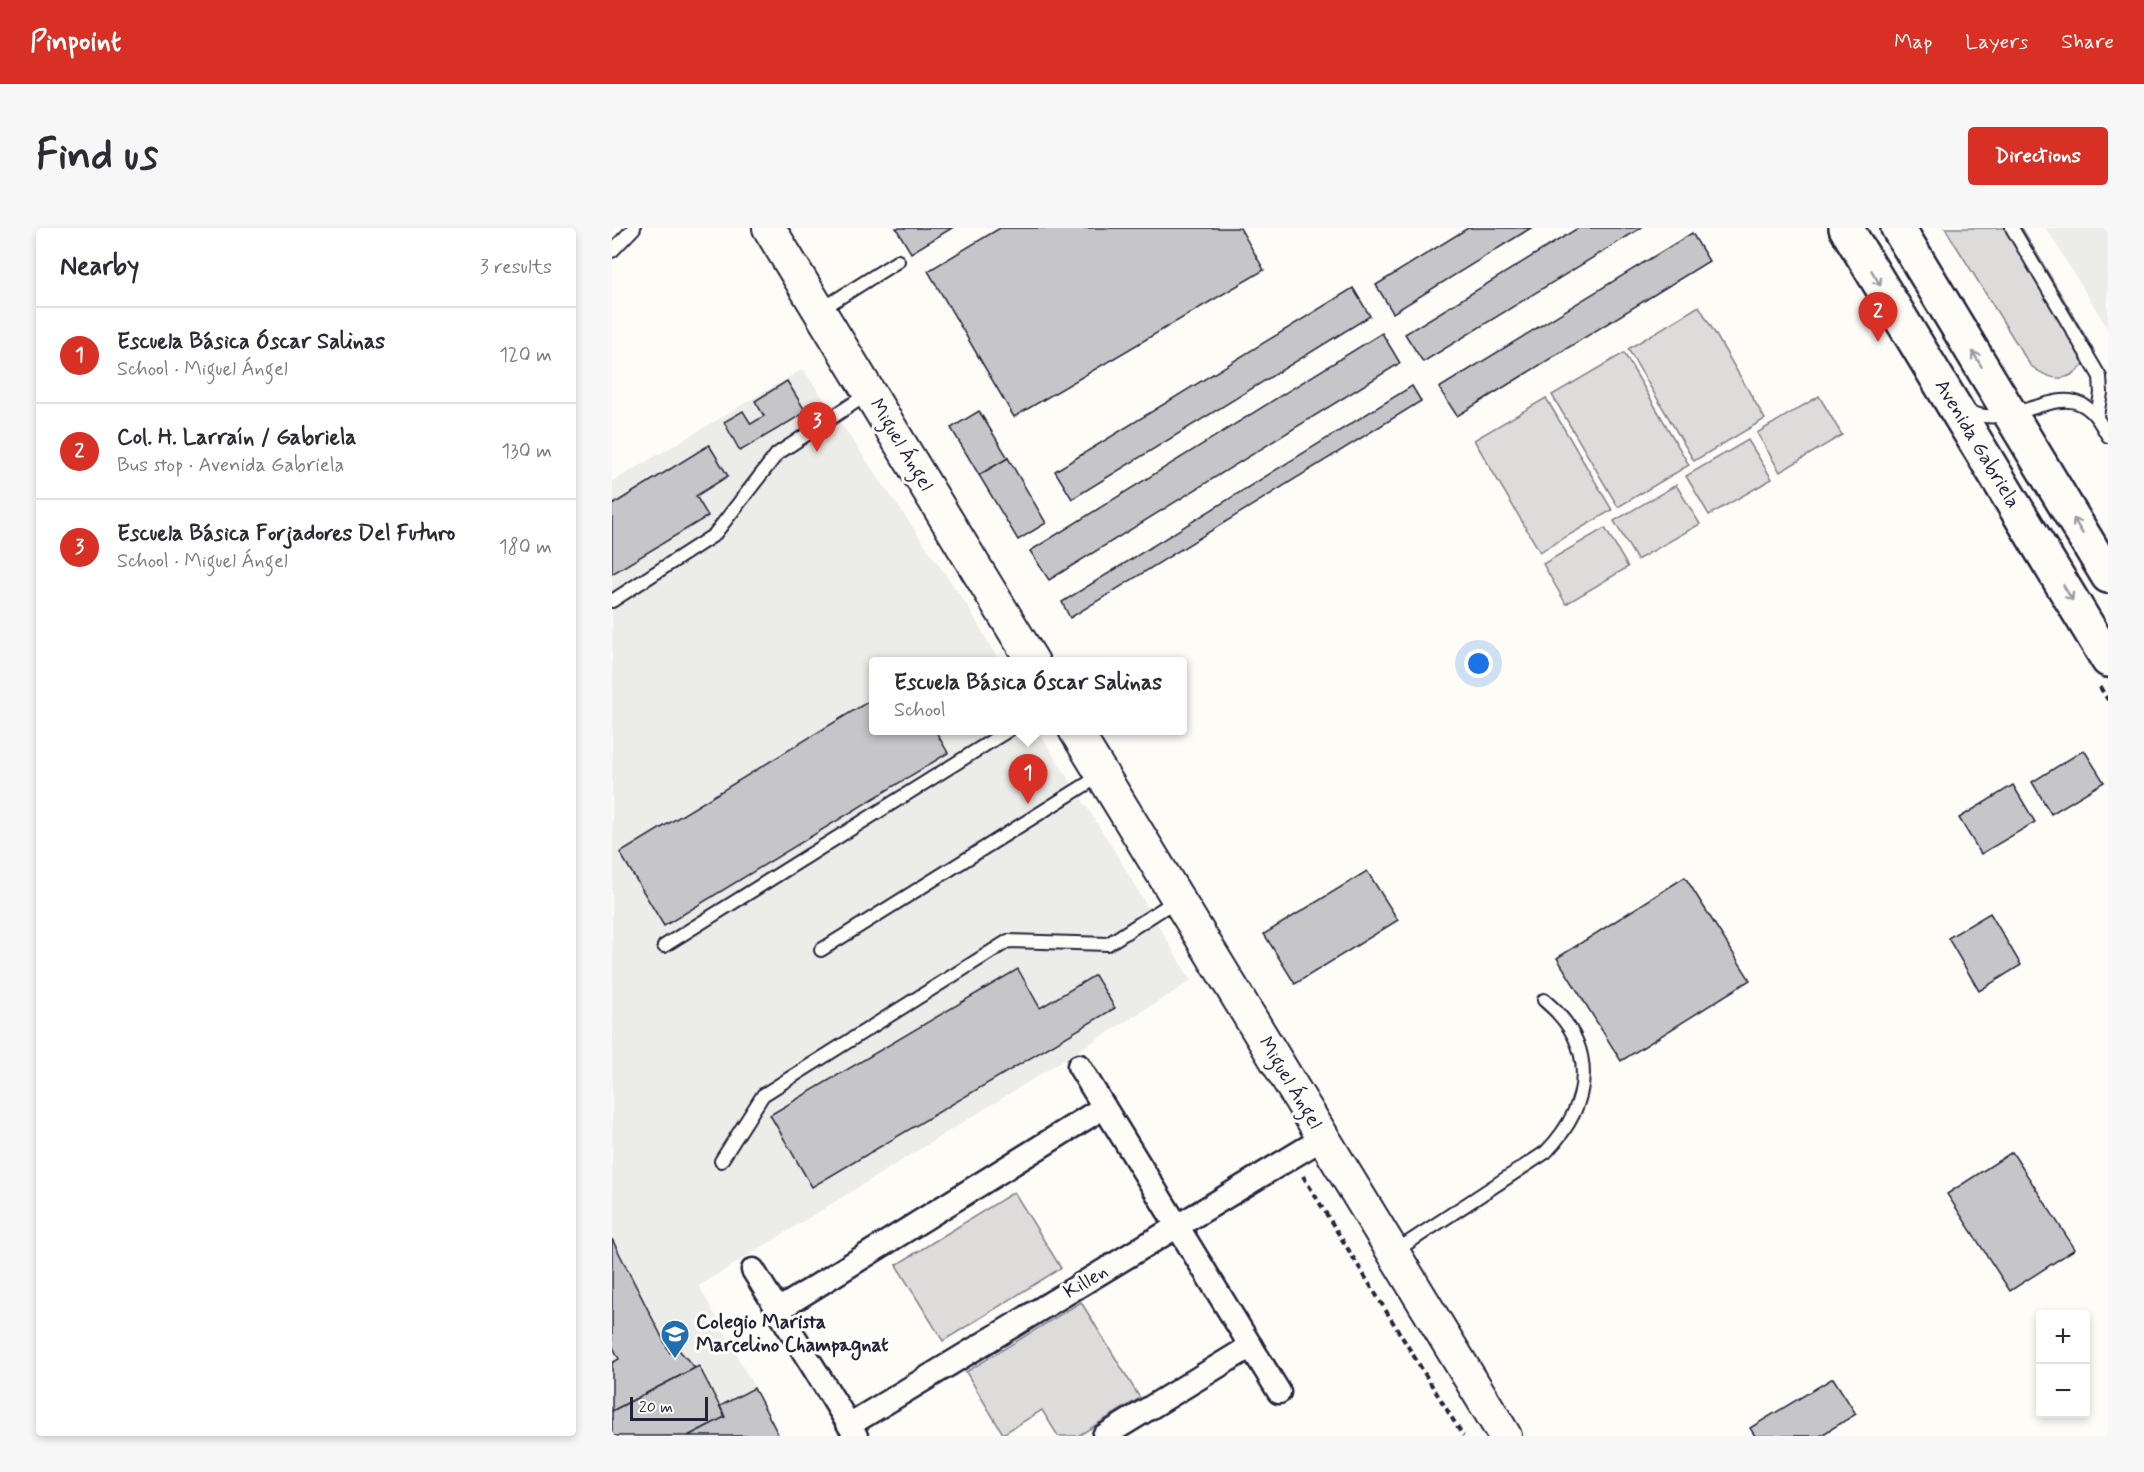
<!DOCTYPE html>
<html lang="en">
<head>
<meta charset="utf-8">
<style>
	:root { --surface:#fff; --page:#f7f7f7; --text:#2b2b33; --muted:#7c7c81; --line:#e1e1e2; --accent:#d93025 }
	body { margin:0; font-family:Mynerve,sans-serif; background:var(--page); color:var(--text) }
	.controls { position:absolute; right:18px; bottom:18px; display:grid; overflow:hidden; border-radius:6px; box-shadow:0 3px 9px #0003 }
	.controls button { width:54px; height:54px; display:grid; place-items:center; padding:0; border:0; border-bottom:2px solid var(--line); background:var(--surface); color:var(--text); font:30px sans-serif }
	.scale { position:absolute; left:18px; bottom:15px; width:78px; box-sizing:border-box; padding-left:6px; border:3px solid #22223b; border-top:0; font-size:16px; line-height:21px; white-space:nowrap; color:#22223b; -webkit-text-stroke:4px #fdfcf7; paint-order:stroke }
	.you { position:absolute; left:867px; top:436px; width:21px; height:21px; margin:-15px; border:4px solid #fff; border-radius:50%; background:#1a73e8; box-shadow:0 0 0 9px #1a73e833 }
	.badge { display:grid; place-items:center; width:39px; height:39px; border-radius:50%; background:var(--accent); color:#fff; font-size:20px; font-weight:700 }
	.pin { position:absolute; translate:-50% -50px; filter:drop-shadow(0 2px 3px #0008) }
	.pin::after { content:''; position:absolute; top:32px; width:21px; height:18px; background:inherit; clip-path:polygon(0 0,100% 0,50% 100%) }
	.popup { position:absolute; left:257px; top:429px; width:318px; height:78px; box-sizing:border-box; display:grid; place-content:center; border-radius:6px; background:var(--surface); filter:drop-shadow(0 2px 4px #0005); font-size:20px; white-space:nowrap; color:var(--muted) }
	.popup b { font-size:22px; color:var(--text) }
	.popup::after { content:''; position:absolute; left:50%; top:100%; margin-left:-12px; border:12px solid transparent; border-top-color:var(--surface) }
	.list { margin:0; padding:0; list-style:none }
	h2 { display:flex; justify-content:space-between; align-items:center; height:78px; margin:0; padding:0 24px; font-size:26px }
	h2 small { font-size:20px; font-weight:400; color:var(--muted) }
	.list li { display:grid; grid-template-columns:39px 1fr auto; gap:18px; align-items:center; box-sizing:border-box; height:96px; padding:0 24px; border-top:2px solid var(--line) }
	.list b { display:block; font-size:22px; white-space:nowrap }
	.list p { margin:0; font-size:20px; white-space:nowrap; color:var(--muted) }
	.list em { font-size:20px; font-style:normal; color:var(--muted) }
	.map { position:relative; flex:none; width:1496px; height:1208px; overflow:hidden; border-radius:6px }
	header { display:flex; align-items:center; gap:36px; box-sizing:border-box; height:84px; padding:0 30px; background:var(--accent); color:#fff }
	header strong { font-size:28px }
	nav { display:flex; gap:33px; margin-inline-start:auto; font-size:21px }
	.intro { display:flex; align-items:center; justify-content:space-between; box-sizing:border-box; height:144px; padding:0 36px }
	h1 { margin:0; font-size:42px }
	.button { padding:15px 27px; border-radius:6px; background:var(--accent); color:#fff; font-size:21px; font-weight:700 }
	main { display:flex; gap:36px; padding:0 36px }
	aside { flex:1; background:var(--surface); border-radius:6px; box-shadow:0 3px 9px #0003 }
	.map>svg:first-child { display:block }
	.built { fill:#ecece9 }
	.green { fill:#dddcdb; stroke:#807f8b; stroke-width:1.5 }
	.building { fill:#c6c6c8; stroke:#22223b; stroke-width:1.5 }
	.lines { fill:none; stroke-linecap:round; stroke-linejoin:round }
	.lane-casing { stroke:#22223b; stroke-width:16 }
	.street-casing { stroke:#22223b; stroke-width:27 }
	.secondary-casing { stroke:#22223b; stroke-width:36 }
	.primary-casing { stroke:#22223b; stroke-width:38 }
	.path { stroke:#22223b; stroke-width:4; stroke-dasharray:6 4.5; stroke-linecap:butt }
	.lane { stroke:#fdfcf7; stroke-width:12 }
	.street { stroke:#fdfcf7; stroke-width:22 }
	.secondary { stroke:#fdfcf7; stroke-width:32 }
	.primary { stroke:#fdfcf7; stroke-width:33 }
	.oneway { stroke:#9a9aa2 }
	.labels { text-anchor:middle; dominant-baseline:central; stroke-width:6; stroke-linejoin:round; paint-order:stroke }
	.street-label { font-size:20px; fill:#22223b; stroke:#fdfcf7 }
	.poi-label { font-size:20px; font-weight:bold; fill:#22223b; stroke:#fdfcf7; text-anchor:start }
</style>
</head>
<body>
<header>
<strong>Pinpoint</strong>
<nav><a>Map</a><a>Layers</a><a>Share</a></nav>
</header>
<div class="intro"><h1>Find us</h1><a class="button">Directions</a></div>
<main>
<aside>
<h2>Nearby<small>3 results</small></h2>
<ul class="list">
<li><span class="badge">1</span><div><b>Escuela Básica Óscar Salinas</b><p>School · Miguel Ángel</p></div><em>120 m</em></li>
<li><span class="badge">2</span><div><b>Col. H. Larraín / Gabriela</b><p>Bus stop · Avenida Gabriela</p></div><em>130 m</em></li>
<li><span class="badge">3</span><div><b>Escuela Básica Forjadores Del Futuro</b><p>School · Miguel Ángel</p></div><em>180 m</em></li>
</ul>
</aside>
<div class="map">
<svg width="1496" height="1208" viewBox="0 0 1496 1208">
	<rect width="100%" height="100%" fill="#fdfcf7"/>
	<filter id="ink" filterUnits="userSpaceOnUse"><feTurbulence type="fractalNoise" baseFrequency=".0167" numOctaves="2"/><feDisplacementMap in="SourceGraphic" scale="12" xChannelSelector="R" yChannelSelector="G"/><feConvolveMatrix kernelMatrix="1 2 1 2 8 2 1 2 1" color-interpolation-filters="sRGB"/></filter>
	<g filter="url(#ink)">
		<!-- built -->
		<g class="built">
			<polygon points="1434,0 1496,0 1496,101"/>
			<polygon points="191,141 356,379 387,433 262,434 262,502 426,503 502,622 579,753 87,1058 167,1204 160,1208 0,1208 0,254"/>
		</g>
		<!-- green -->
		<g class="green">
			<path d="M1333,0H1410L1482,123C1464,151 1446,160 1418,137Z"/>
			<polygon points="1087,78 1153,191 1082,233 1016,121"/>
			<polygon points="1012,125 1077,237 1006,279 940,167"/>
			<polygon points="1207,168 1230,207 1168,244 1145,205"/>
			<polygon points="934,170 1000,282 928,324 862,212"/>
			<polygon points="1136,212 1160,251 1097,287 1074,248"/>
			<polygon points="1064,257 1088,296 1025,332 1002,293"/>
			<polygon points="993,300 1016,339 954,376 931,336"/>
			<polygon points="402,964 449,1040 331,1113 284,1037"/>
			<polygon points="469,1074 528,1170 466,1208 446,1208 430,1182 391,1206 354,1144"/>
		</g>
		<!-- building -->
		<g class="building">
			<polygon points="284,0 340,0 299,25"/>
			<polygon points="388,0 628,0 652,42 402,189 316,43"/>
			<polygon points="856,0 919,0 781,85 764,57"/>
			<polygon points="966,0 1029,0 811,134 793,106"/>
			<polygon points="1080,5 1097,33 845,188 827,160"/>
			<polygon points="741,60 758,88 460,271 443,243"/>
			<polygon points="770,105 788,135 437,352 418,323"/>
			<polygon points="175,153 194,184 128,223 112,194 131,183 139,196 152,188 143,173"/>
			<polygon points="800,158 809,173 458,390 450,374"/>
			<polygon points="367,183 396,230 367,247 339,200"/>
			<polygon points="97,217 116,248 84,268 96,288 0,346 0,277"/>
			<polygon points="396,230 434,295 406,312 367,247"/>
			<polygon points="262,470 262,502 323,502 336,525 52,698 8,625"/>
			<polygon points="1472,522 1492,554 1439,586 1420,554"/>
			<polygon points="1401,557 1423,594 1369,626 1347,590"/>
			<polygon points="755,643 786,692 683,756 652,706"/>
			<polygon points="1073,649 1138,752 1009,833 945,730"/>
			<polygon points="1378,685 1409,737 1367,763 1336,710"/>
			<polygon points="406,741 428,780 483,747 503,780 200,959 158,887"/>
			<polygon points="1400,924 1463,1021 1398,1063 1335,966"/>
			<polygon points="0,1011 58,1125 66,1121 83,1140 0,1183 0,1135 7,1131 0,1117"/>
			<polygon points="87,1138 113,1189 76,1208 0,1208 0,1183"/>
			<polygon points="1221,1150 1244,1186 1208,1208 1143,1208 1138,1200"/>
			<polygon points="142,1160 167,1208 76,1208 113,1189 108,1178"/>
		</g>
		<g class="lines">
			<!-- lane casing -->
			<g class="lane-casing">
				<g id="lane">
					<polyline points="1400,0 1488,149 1489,165 1485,188"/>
					<polyline points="0,23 22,0"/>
					<polyline points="208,82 286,33"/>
					<path d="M1354,182C1394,204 1438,161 1469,176C1482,182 1489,196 1496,208"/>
					<polyline points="0,373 102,307 165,226 257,165"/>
					<polyline points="52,718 397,502"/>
					<polyline points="209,722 489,547"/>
					<polyline points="109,933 151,867 396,713 496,716 566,671"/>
					<path d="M782,1024L934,924C981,875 986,817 932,772"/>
				</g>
			</g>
			<!-- street casing -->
			<g class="street-casing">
				<g id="street">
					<polyline points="467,838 667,1164"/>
					<polyline points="141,1042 244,1208"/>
					<polyline points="166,1082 492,879"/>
					<polyline points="237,1197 711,910"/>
					<polyline points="492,1208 639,1118"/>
				</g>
			</g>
			<!-- secondary casing -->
			<g class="secondary-casing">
				<g id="secondary">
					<polyline points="157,0 421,434"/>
					<polyline points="463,502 893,1208"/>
				</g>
			</g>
			<!-- primary casing -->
			<g class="primary-casing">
				<g id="primary">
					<polyline points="1234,0 1496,432"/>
					<polyline points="1286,0 1496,348"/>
				</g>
			</g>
			<!-- path -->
			<g class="path">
				<polyline points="1488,459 1496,472"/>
				<polyline points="691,948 851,1208"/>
			</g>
			<!-- lane -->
			<use href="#lane" class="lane"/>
			<!-- street -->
			<use href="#street" class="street"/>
			<!-- secondary -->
			<use href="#secondary" class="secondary"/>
			<!-- primary -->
			<use href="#primary" class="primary"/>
		</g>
		<!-- one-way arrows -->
		<defs><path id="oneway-shaft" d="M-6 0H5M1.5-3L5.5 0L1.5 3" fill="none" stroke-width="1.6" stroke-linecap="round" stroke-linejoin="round" transform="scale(1.5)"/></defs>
		<g class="oneway">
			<use href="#oneway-shaft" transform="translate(1264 50) rotate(59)"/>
			<use href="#oneway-shaft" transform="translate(1365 131) rotate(-121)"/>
			<use href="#oneway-shaft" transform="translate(1466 298) rotate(-121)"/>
			<use href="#oneway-shaft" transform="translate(1456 365) rotate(59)"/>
		</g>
	</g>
	<!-- icons -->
	<defs>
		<g id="school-pin" transform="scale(1.5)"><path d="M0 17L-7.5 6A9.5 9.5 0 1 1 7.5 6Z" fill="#1f6fb2" stroke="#fdfcf7"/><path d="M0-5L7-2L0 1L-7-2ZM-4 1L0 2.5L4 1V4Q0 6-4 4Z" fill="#fff"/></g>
	</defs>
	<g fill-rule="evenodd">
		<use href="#school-pin" x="63" y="1106"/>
	</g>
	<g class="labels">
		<!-- street labels -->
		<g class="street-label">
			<text transform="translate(1365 216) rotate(59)">Avenida Gabriela</text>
			<text transform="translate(289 217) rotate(59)">Miguel Ángel</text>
			<text transform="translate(678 855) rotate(59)">Miguel Ángel</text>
			<text transform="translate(474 1054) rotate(-31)">Killen</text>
		</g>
		<!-- poi labels -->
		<g class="poi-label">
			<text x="84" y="1094">Colegio Marista<tspan x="84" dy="23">Marcelino Champagnat</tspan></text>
		</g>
	</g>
</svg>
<div class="controls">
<button>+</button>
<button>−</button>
</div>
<div class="scale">20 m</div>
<div class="you"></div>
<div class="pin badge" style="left:416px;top:576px">1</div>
<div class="popup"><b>Escuela Básica Óscar Salinas</b>School</div>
<div class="pin badge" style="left:1266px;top:114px">2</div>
<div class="pin badge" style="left:205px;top:224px">3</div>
</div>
</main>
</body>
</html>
